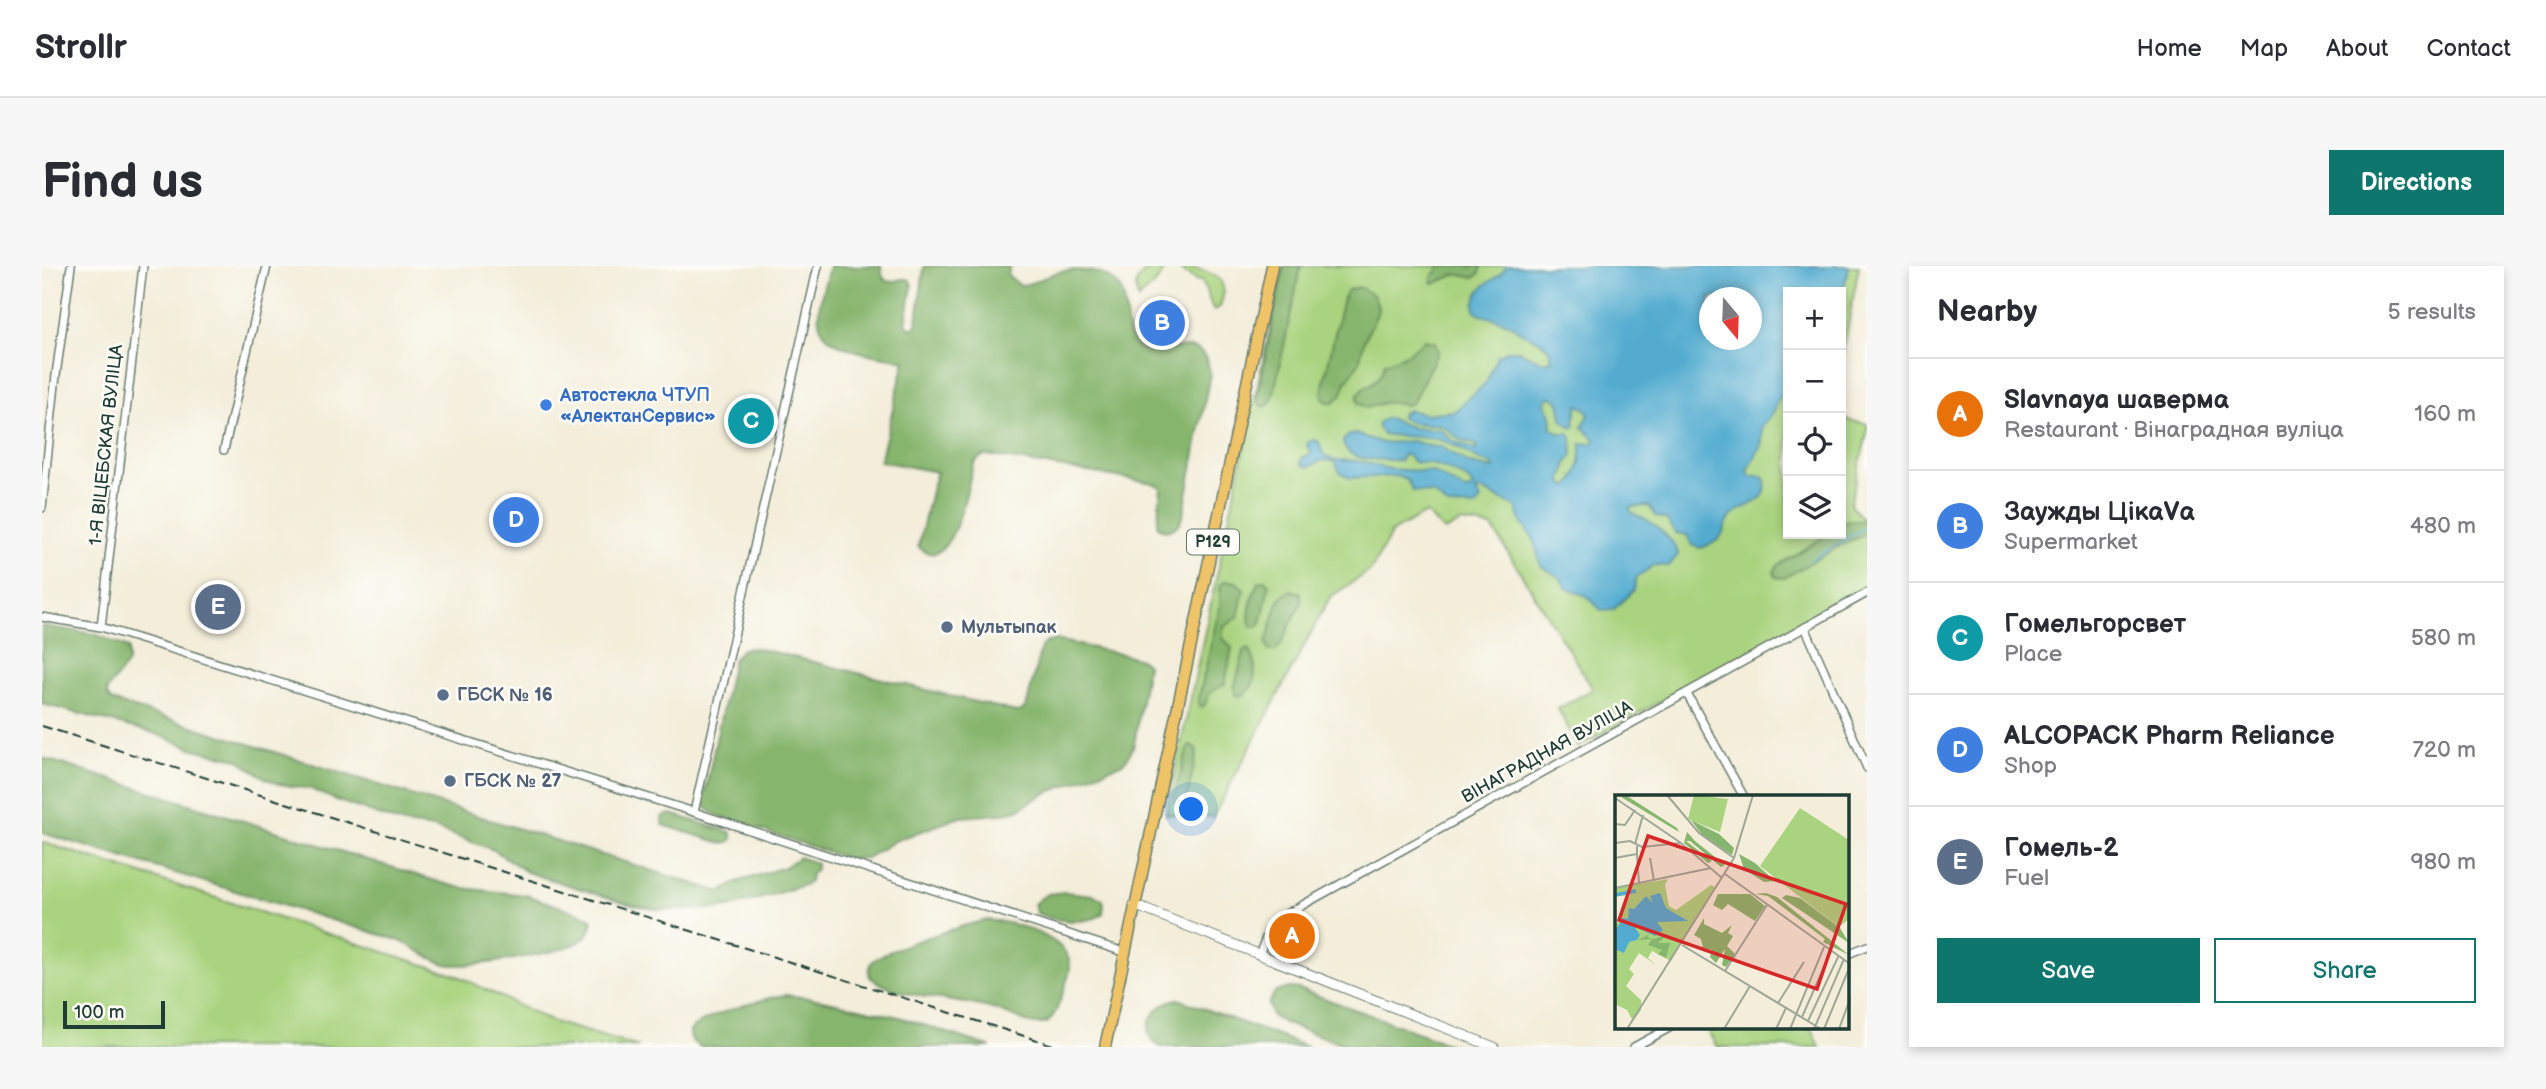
<!DOCTYPE html>
<html lang="en">
<head>
<meta charset="utf-8">
<style>
	:root { --surface:#fff; --page:#f7f7f7; --text:#2b2b33; --muted:#7c7c81; --line:#e1e1e2; --accent:#0f766e }
	body { margin:0; font-family:"Balsamiq Sans",sans-serif; background:var(--page); color:var(--text) }
	.controls { position:absolute; right:21px; top:21px; display:grid; overflow:hidden; border-radius:0px; box-shadow:0 4px 10px #0003 }
	.controls button { width:63px; height:63px; display:grid; place-items:center; padding:0; border:0; border-bottom:2px solid var(--line); background:var(--surface); color:var(--text); font:35px sans-serif }
	.compass { position:absolute; left:1657px; top:21px; width:63px; height:63px; border-radius:50%; background:var(--surface); box-shadow:0 4px 10px #0003; rotate:161deg }
	.scale { position:absolute; left:21px; bottom:18px; width:102px; box-sizing:border-box; padding-left:7px; border:4px solid #1f3d34; border-top:0; font-size:19px; line-height:24px; white-space:nowrap; color:#1f3d34; -webkit-text-stroke:5px #fdfcf7; paint-order:stroke }
	.you { position:absolute; left:1150px; top:544px; width:24px; height:24px; margin:-18px; border:5px solid #fff; border-radius:50%; background:#1a73e8; box-shadow:0 0 0 10px #1a73e833 }
	.badge { display:grid; place-items:center; width:46px; height:46px; border-radius:50%; background:var(--accent); color:#fff; font-size:23px; font-weight:700 }
	.pin { position:absolute; translate:-50% -50%; border:4px solid #fff; box-shadow:0 2px 7px #0006 }
	.list { margin:0; padding:0; list-style:none }
	h2 { display:flex; justify-content:space-between; align-items:center; height:91px; margin:0; padding:0 28px; font-size:30px }
	h2 small { font-size:23px; font-weight:400; color:var(--muted) }
	.list li { display:grid; grid-template-columns:46px 1fr auto; gap:21px; align-items:center; box-sizing:border-box; height:112px; padding:0 28px; border-top:2px solid var(--line) }
	.list b { display:block; font-size:26px; white-space:nowrap }
	.list p { margin:0; font-size:23px; white-space:nowrap; color:var(--muted) }
	.list em { font-size:23px; font-style:normal; color:var(--muted) }
	.actions { display:flex; gap:14px; padding:21px 28px }
	.actions a { flex:1; padding:16px 0; border:2px solid var(--accent); border-radius:0px; text-align:center; font-size:24px; color:var(--accent) }
	.actions .main { background:var(--accent); color:#fff }
	.icon { flex:none; width:38px; height:38px; fill:none; stroke:currentColor; stroke-width:2; stroke-linecap:round; stroke-linejoin:round }
	.map { position:relative; flex:none; width:1825px; height:781px; overflow:hidden; border-radius:0px }
	header { display:flex; align-items:center; gap:42px; box-sizing:border-box; height:98px; padding:0 35px; background:var(--surface); border-bottom:2px solid var(--line) }
	header strong { font-size:33px }
	nav { display:flex; gap:38px; margin-inline-start:auto; font-size:24px }
	.intro { display:flex; align-items:center; justify-content:space-between; box-sizing:border-box; height:168px; padding:0 42px }
	h1 { margin:0; font-size:49px }
	.button { padding:18px 32px; border-radius:0px; background:var(--accent); color:#fff; font-size:24px; font-weight:700 }
	main { display:flex; gap:42px; padding:0 42px }
	aside { flex:1; background:var(--surface); border-radius:0px; box-shadow:0 4px 10px #0003 }
	.map>svg:first-child { display:block }
	.green { fill:#a9d37e; stroke:#648859; stroke-width:2; fill-rule:evenodd }
	.forest { fill:#86b56d; stroke:#527950; stroke-width:2 }
	.water { fill:#52acd0; stroke:#387482; stroke-width:2; fill-rule:evenodd }
	.lines { fill:none; stroke-linecap:round; stroke-linejoin:round }
	.stream { stroke:#52acd0; stroke-width:2 }
	.minor-casing { stroke:#697b6e; stroke-width:10 }
	.tertiary-casing { stroke:#697b6e; stroke-width:11 }
	.primary-casing { stroke:#697b6e; stroke-width:13 }
	.minor { stroke:#fff; stroke-width:7 }
	.tertiary { stroke:#fff; stroke-width:9 }
	.primary { stroke:#efc469; stroke-width:10 }
	.rail { stroke:#1f3d34; stroke-width:2; stroke-dasharray:10 5; stroke-linecap:butt }
	.shop-dot { fill:#3f7fe0; stroke:#fdfcf7; stroke-width:2.5 }
	.service-dot { fill:#5c6f8a; stroke:#fdfcf7; stroke-width:2.5 }
	.labels { text-anchor:middle; dominant-baseline:central; stroke-width:5; stroke-linejoin:round; paint-order:stroke }
	.shield { fill:#fdfcf7; stroke:#62766e; stroke-width:2 }
	.shield-label { font-size:16px; font-weight:bold; fill:#1f3d34 }
	.shop-label { font-size:18px; font-weight:bold; fill:#366cbe; stroke:#fdfcf7; text-anchor:start }
	.street-label { font-size:18px; fill:#1f3d34; stroke:#fdfcf7 }
	.service-label { font-size:18px; font-weight:bold; fill:#4e5e75; stroke:#fdfcf7; text-anchor:start }
	.inset-river { fill:none; stroke:#52acd0; stroke-width:3.5 }
	.inset-road { fill:none; stroke:#9ea797; stroke-width:2 }
	.view { fill:#d62828; fill-opacity:0.15; stroke:#d62828; stroke-width:3.5 }
	.inset-edge { fill:none; stroke:#1f3d34; stroke-width:3.5 }
</style>
</head>
<body>
<header>
<strong>Strollr</strong>
<nav><a>Home</a><a>Map</a><a>About</a><a>Contact</a></nav>
</header>
<div class="intro"><h1>Find us</h1><a class="button">Directions</a></div>
<main>
<div class="map">
<svg width="1825" height="781" viewBox="0 0 1825 781">
	<rect width="100%" height="100%" fill="#fdfcf7"/>
	<filter id="ink" filterUnits="userSpaceOnUse"><feTurbulence type="fractalNoise" baseFrequency=".0143" numOctaves="2"/><feDisplacementMap in="SourceGraphic" scale="14" xChannelSelector="R" yChannelSelector="G"/><feConvolveMatrix kernelMatrix="1 2 1 2 8 2 1 2 1" color-interpolation-filters="sRGB"/></filter>
	<filter id="wash" filterUnits="userSpaceOnUse"><feTurbulence type="fractalNoise" baseFrequency=".00686" numOctaves="4" result="noise"/><feDisplacementMap in="SourceGraphic" scale="28" xChannelSelector="R" yChannelSelector="G"/><feGaussianBlur stdDeviation="1.57" result="paint"/><feColorMatrix in="noise" values="0 0 0 0 0 0 0 0 0 0 0 0 0 0 0 0 0 1.4 0 .05"/><feComposite in="paint" operator="in"/></filter>
	<g filter="url(#wash)">
		<rect width="100%" height="100%" fill="#f3edd9"/>
		<!-- green -->
		<g class="green">
			<path d="M1115,0H1123C1120,16 1106,22 1096,33C1090,14 1098,7 1115,0Z"/>
			<path d="M1136,0C1149,0 1168,5 1179,14L1182,26L1178,41L1172,44L1170,41L1160,14L1156,15L1140,5Z"/>
			<path d="M1241,0H1817L1799,98V26H1746V268H1799V147L1806,154L1825,158V168L1808,238L1821,253L1825,251V322L1536,481L1516,443L1551,423L1450,261L1420,256L1402,265L1384,247L1350,266L1329,304L1288,331L1171,551L1124,548ZM1668,32H1710V74H1668Z"/>
			<polygon points="0,576 414,709 508,755 597,781 0,781"/>
			<polygon points="1664,762 1770,762 1778,781 1675,781"/>
		</g>
		<!-- forest -->
		<g class="forest">
			<path d="M787,0H839L840,9L844,15C853,18 860,10 868,14L870,20L864,57L869,63L874,60L875,56L882,0H968L966,10L978,19C990,19 997,13 1008,9C1023,3 1042,3 1056,7C1101,19 1071,68 1098,82C1121,94 1163,60 1168,108L1142,245C1139,259 1128,271 1115,260L1119,221L1111,217L944,189L938,191L931,198C927,216 909,315 876,280C883,256 886,230 895,206L838,195L863,95C839,89 780,86 777,55C775,38 784,17 787,0Z"/>
			<polygon points="1242,0 1259,0 1231,131 1227,139 1220,141 1215,132"/>
			<polygon points="1399,0 1439,0 1438,7 1432,12 1414,8 1392,18 1390,15 1390,11"/>
			<polygon points="1317,21 1332,30 1336,41 1335,48 1322,75 1317,97 1304,116 1299,130 1289,137 1282,134 1280,125 1301,32 1306,24"/>
			<path d="M1383,74L1393,76L1396,86L1370,137L1363,139L1345,136L1325,142L1316,137C1313,123 1325,123 1334,114C1339,110 1340,103 1343,97L1365,88Z"/>
			<polygon points="1806,255 1825,255 1825,268 1801,278 1742,312 1734,311 1732,306 1735,300 1786,268 1799,268 1799,258"/>
			<path d="M1222,314L1227,319L1220,354L1217,360L1210,361C1203,352 1211,327 1216,316Z"/>
			<polygon points="1183,315 1194,316 1202,323 1196,351 1181,362 1181,372 1190,382 1183,418 1168,427 1162,440 1158,441 1156,435 1178,340 1178,319"/>
			<polygon points="1249,324 1259,327 1259,337 1238,380 1233,385 1227,385 1224,376 1236,337 1239,331"/>
			<polygon points="0,360 53,368 86,382 86,397 65,424 65,429 70,435 675,625 681,625 695,616 743,601 757,591 774,597 774,603 769,608 768,616 765,618 693,640 673,643 619,644 590,639 485,606 452,584 392,562 362,558 294,534 269,523 237,518 223,512 195,493 152,483 112,467 0,438"/>
			<polygon points="1014,374 1092,391 1098,393 1105,399 1092,479 1085,493 1079,498 1002,528 975,544 958,548 918,551 855,574 824,592 807,593 677,550 665,543 661,536 691,394 700,383 715,382 974,446 980,445 985,438 999,381 1003,377"/>
			<path d="M1203,383H1207C1216,397 1216,424 1198,430L1193,428L1192,422Z"/>
			<polygon points="1148,480 1153,481 1155,486 1144,536 1137,540 1132,535 1132,531 1145,484"/>
			<path d="M0,492L400,617L420,622L484,629L546,650L550,654C550,663 545,671 537,676C520,687 424,703 404,698C388,694 372,680 356,674L0,567Z"/>
			<polygon points="629,548 688,566 690,568 690,574 685,577 679,577 621,559 620,551"/>
			<path d="M1023,626L1050,629L1060,633L1062,637L1061,647C1049,659 1008,656 994,646L992,638L999,632L1006,628Z"/>
			<path d="M946,654C970,656 1019,669 1027,694C1030,705 1024,716 1021,726C1017,737 1015,747 1006,756C992,763 974,751 960,746C922,731 860,736 828,711C826,705 826,701 830,696C839,684 928,657 946,654Z"/>
			<polygon points="1247,722 1257,723 1415,781 1310,781 1244,758 1230,750 1226,738 1233,726"/>
			<path d="M744,729L781,734L857,751L949,781H659C651,777 648,774 648,765C661,749 723,732 744,729Z"/>
			<path d="M1136,733L1266,781H1119C1091,767 1114,736 1136,733Z"/>
		</g>
		<!-- water -->
		<path class="water" d="M1465,0H1807L1799,33V26H1746V131H1737L1733,144L1720,161V178L1706,204L1708,210H1719L1723,214C1727,238 1706,236 1692,248C1676,261 1690,273 1658,282L1650,279L1645,269L1634,267L1624,253L1614,250L1607,240L1589,241L1588,244C1592,250 1596,249 1602,252C1612,258 1636,277 1636,289L1627,300L1612,299L1594,312L1592,324L1571,344H1559L1545,330L1525,323L1517,311L1499,300L1491,272L1480,258L1474,241L1440,224L1434,225L1439,233L1434,241L1406,240L1392,228L1371,225L1365,214L1355,210L1308,212L1298,206L1293,196L1281,194L1266,201L1259,198L1260,192L1270,187L1265,180L1266,176L1273,174L1277,176L1281,188L1291,194L1318,195L1347,203L1391,206L1421,223L1426,224L1431,221C1427,211 1402,201 1390,198C1384,196 1378,198 1372,196L1366,189H1362L1358,195C1342,192 1303,198 1301,175L1307,169L1314,168L1341,177L1371,175L1387,180L1399,181L1428,198L1452,203L1451,199C1432,195 1419,180 1401,175C1381,169 1361,172 1341,168L1335,160L1338,155L1346,152L1371,162L1398,163L1411,175L1434,184L1435,179L1419,174L1399,159L1370,157L1359,152L1360,147L1367,144L1383,148L1413,145L1444,117L1455,90L1465,85H1477L1501,96L1510,94C1508,75 1494,75 1480,67C1473,63 1468,57 1461,55C1446,49 1422,52 1437,26C1444,14 1457,13 1465,0ZM1668,32H1710V74H1668ZM1507,131C1520,132 1518,143 1520,153L1530,162L1533,160L1532,155L1536,139L1544,143L1547,149L1540,161L1553,173L1551,177L1539,178C1540,191 1537,211 1527,220L1522,219L1520,214L1525,197L1531,189L1530,171L1527,167H1518L1510,162L1509,149L1503,136Z"/>
		<g class="lines">
			<!-- stream -->
			<polyline class="stream" points="1769,294 1825,260"/>
		</g>
	</g>
	<g filter="url(#ink)">
		<g class="lines">
			<!-- minor casing -->
			<g class="minor-casing">
				<g id="minor">
					<polyline points="182,184 225,0"/>
					<polyline points="0,242 14,109 29,0"/>
					<polyline points="0,351 59,361 652,546 1082,686"/>
					<polyline points="59,361 101,0"/>
					<polyline points="1763,361 1825,502"/>
					<polyline points="1645,428 1702,531"/>
					<polyline points="652,546 776,0"/>
					<polyline points="1806,688 1825,680"/>
					<polyline points="1217,689 1229,659 1239,651 1825,327"/>
					<polyline points="1592,781 1627,762"/>
				</g>
			</g>
			<!-- tertiary casing -->
			<g class="tertiary-casing">
				<polyline id="tertiary" points="1092,639 1452,781"/>
			</g>
			<!-- primary casing -->
			<g class="primary-casing">
				<polyline id="primary" points="1063,781 1230,0"/>
			</g>
			<!-- minor -->
			<use href="#minor" class="minor"/>
			<!-- tertiary -->
			<use href="#tertiary" class="tertiary"/>
			<!-- primary -->
			<use href="#primary" class="primary"/>
			<!-- rail -->
			<polyline class="rail" points="0,460 1017,781"/>
		</g>
	</g>
	<!-- markers -->
	<circle class="shop-dot" cx="504" cy="139" r="7"/>
	<g class="service-dot">
		<circle cx="905" cy="361" r="7"/>
		<circle cx="401" cy="429" r="7"/>
		<circle cx="408" cy="515" r="7"/>
	</g>
	<g class="labels">
		<!-- shield labels -->
		<rect class="shield" x="1145" y="263.5" width="52" height="25" rx="5"/>
		<g class="shield-label">
			<text x="1171" y="276">Р129</text>
		</g>
		<!-- shop labels -->
		<g class="shop-label">
			<text x="518" y="129">Автостекла ЧТУП<tspan x="518" dy="21">«АлектанСервис»</tspan></text>
		</g>
		<!-- street labels -->
		<g class="street-label">
			<text transform="translate(64 179) rotate(-84)">1-Я ВІЦЕБСКАЯ ВУЛІЦА</text>
			<text transform="translate(1505 486) rotate(-29)">ВІНАГРАДНАЯ ВУЛІЦА</text>
		</g>
		<!-- service labels -->
		<g class="service-label">
			<text x="919" y="361">Мультыпак</text>
			<text x="415" y="429">ГБСК № 16</text>
			<text x="422" y="515">ГБСК № 27</text>
		</g>
	</g>
	<!-- overview -->
	<g transform="translate(1573 529)">
		<rect width="234" height="234" fill="#f3edd9"/>
		<path d="M79,0L113,4L105,37L73,24ZM185,13L234,45V124L224,132L145,71ZM53,84L50,90L54,111L61,115L96,90L100,92L56,166L37,156L33,163L41,170L24,158L14,174L19,179L11,191L26,205V215L18,226L12,215L0,209V133L15,100L0,101V93Z" fill="#a9d37e"/>
		<path d="M12,1L62,33L64,37L6,2ZM76,25L104,39L119,53L117,60L88,41ZM72,37L80,46L110,70L106,72L75,46H71L97,66L93,68L69,48ZM124,59L140,68L160,86L149,87L129,74ZM151,98L162,102L234,160L208,147L210,144L153,101L140,99ZM103,99H135L150,111L140,126L113,109L107,115L98,110ZM171,100L185,103L225,133L234,148L167,103ZM89,123V129L107,138L117,130L113,138L118,141L112,151L120,159L111,172L107,170L110,154L101,168L95,162L97,155L88,153L86,144L79,140ZM35,139L32,142L38,144L52,140L43,148H55L51,163L43,159L47,155L33,150L37,144L23,145Z" fill="#86b56d"/>
		<path d="M45,98L51,113L73,126L42,127L48,135L40,141L19,131L25,140L22,145L14,147L9,158L0,154V136L8,123L13,124L14,113L19,114L31,101L38,108L35,101Z" fill="#52acd0"/>
		<path class="inset-river" d="M0,100L21,96"/>
		<path class="inset-road" d="M52,0L84,38L119,63M0,3L66,48L107,83M0,29L10,30L20,15M0,48L15,46L27,52L66,48M20,49L28,20M22,59L24,89M0,63L22,59V51M35,63L39,86M110,79L235,169M0,93L96,73M67,150L206,234M110,176L152,110M163,208L189,167M187,222L216,156M193,226L224,160M12,234L119,63L138,0M109,234L135,191M161,234L171,213M175,234L209,152M199,234L229,164M209,234L235,171M224,234L235,204"/>
		<path class="view" d="M33,41L231,109L202,194L4,125Z"/>
		<rect width="234" height="234" class="inset-edge"/>
	</g>
</svg>
<div class="controls">
<button>+</button>
<button>−</button>
<button><svg class="icon" aria-label="locate" viewBox="0 0 24 24"><circle cx="12" cy="12" r="6"/><path d="M12 2v4M12 18v4M2 12h4M18 12h4"/></svg></button>
<button><svg class="icon" aria-label="layers" viewBox="0 0 24 24"><path d="M12 4l9 5-9 5-9-5zM3 14l9 5 9-5"/></svg></button>
</div>
<svg class="compass" viewBox="-18 -18 36 36"><path d="M0-13l5 13h-10z" fill="#e53935"/><path d="M0 13l5-13h-10z" fill="#7c7c81"/></svg>
<div class="scale">100 m</div>
<div class="you"></div>
<div class="pin badge" style="left:1250px;top:670px;background:#e8710a">A</div>
<div class="pin badge" style="left:1120px;top:57px;background:#3f7fe0">B</div>
<div class="pin badge" style="left:709px;top:155px;background:#0f9aa8">C</div>
<div class="pin badge" style="left:474px;top:254px;background:#3f7fe0">D</div>
<div class="pin badge" style="left:176px;top:341px;background:#5c6f8a">E</div>
</div>
<aside>
<h2>Nearby<small>5 results</small></h2>
<ul class="list">
<li><span class="badge" style="background:#e8710a">A</span><div><b>Slavnaya шаверма</b><p>Restaurant · Вінаградная вуліца</p></div><em>160 m</em></li>
<li><span class="badge" style="background:#3f7fe0">B</span><div><b>Заужды ЦікаVа</b><p>Supermarket</p></div><em>480 m</em></li>
<li><span class="badge" style="background:#0f9aa8">C</span><div><b>Гомельгорсвет</b><p>Place</p></div><em>580 m</em></li>
<li><span class="badge" style="background:#3f7fe0">D</span><div><b>ALCOPACK Pharm Reliance</b><p>Shop</p></div><em>720 m</em></li>
<li><span class="badge" style="background:#5c6f8a">E</span><div><b>Гомель-2</b><p>Fuel</p></div><em>980 m</em></li>
</ul>
<div class="actions"><a class="main">Save</a><a>Share</a></div>
</aside>
</main>
</body>
</html>
